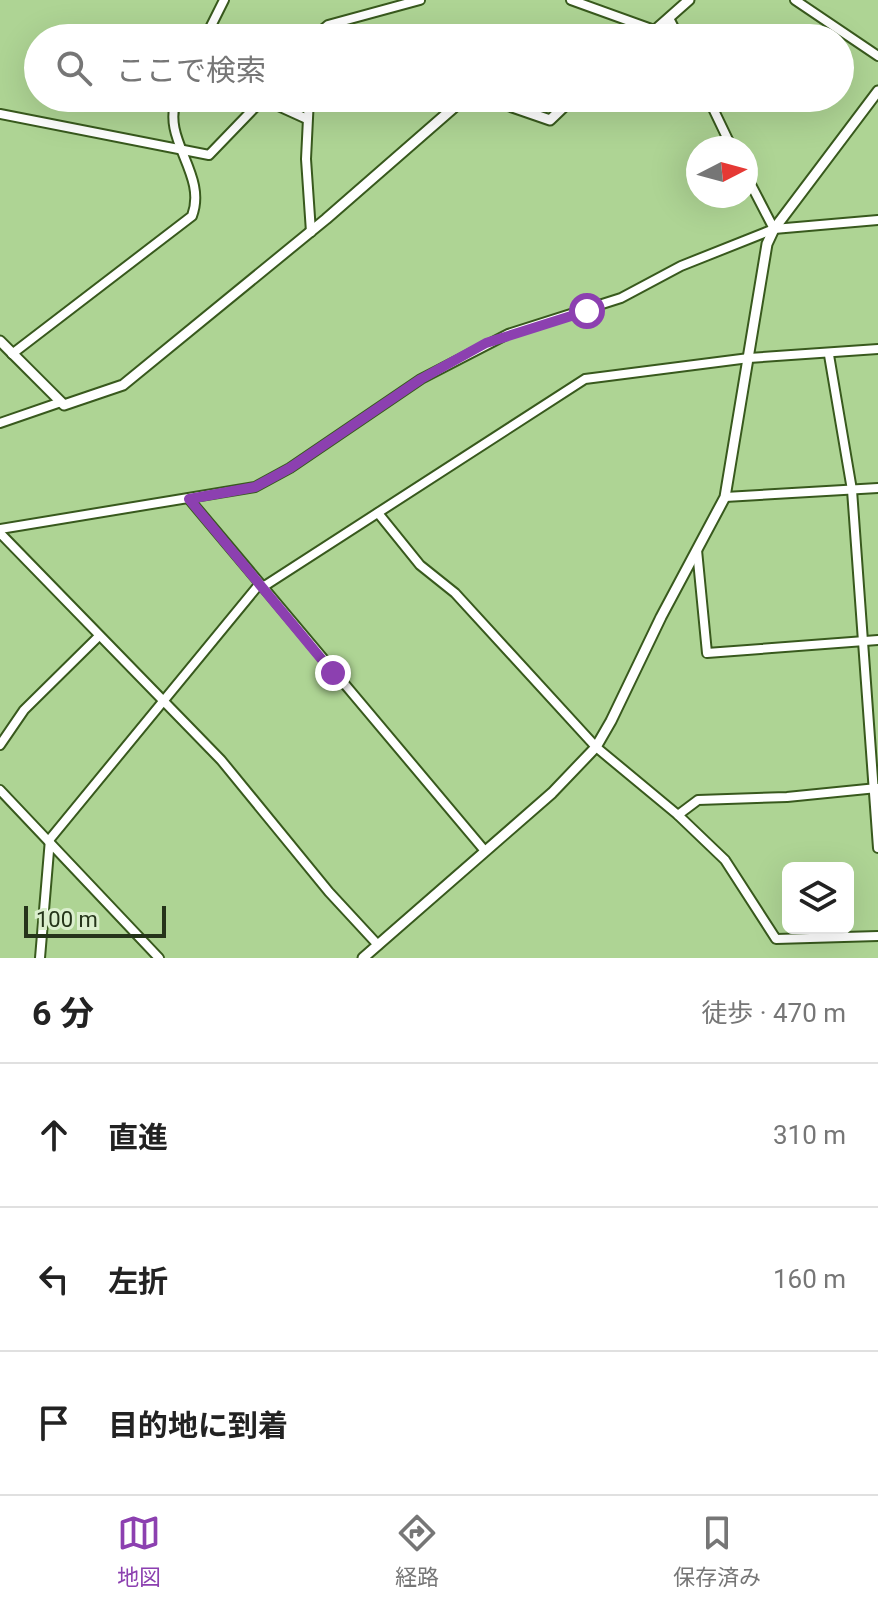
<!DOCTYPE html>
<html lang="ja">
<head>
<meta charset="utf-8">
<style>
	:root { --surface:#fff; --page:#f6f6f6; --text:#222; --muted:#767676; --line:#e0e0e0; --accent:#8c40b0 }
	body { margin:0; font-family:Roboto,"Noto Sans JP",sans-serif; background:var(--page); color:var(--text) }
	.controls { position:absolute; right:24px; bottom:24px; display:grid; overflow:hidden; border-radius:12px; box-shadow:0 8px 32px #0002 }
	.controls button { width:72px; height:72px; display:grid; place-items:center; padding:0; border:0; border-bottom:2px solid var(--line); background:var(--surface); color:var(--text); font:40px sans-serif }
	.compass { position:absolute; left:686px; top:136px; width:72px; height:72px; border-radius:50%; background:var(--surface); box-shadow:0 8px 32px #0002; rotate:84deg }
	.scale { position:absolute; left:24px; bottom:20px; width:142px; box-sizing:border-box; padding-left:8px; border:4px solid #25341a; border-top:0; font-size:22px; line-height:28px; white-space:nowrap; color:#25341a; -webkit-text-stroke:6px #dbefce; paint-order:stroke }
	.stop { position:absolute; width:24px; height:24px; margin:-18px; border:6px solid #8c40b0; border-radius:50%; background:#fff }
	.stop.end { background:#8c40b0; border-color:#fff; box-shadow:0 2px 8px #0008 }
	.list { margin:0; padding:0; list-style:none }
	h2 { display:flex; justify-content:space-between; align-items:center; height:104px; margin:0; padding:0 32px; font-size:34px }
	h2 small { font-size:26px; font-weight:400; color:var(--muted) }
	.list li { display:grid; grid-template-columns:52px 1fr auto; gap:24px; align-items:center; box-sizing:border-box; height:144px; padding:0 32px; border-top:2px solid var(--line) }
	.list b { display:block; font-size:30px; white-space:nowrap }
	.list em { font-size:26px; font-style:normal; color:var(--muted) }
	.icon { flex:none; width:44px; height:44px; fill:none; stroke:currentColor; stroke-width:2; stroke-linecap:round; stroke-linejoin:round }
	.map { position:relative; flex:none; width:878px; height:958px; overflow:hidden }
	.search { position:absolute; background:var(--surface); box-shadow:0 8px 32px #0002; left:24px; right:24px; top:24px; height:88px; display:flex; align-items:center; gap:20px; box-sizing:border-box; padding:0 28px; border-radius:44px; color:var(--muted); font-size:30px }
	.sheet { height:536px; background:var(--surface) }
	nav { display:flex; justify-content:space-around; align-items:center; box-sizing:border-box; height:112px; border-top:2px solid var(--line); background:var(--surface); font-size:22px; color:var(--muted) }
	nav a { display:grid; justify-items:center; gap:4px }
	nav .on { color:var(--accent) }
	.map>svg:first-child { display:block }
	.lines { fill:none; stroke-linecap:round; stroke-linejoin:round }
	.minor-casing { stroke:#38591d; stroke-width:12 }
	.tertiary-casing { stroke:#38591d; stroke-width:13 }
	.minor { stroke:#fff; stroke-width:8 }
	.tertiary { stroke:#fff; stroke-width:9 }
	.route { stroke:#8c40b0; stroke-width:10 }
</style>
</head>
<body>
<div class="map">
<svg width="878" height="958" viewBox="0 0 878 958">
	<rect width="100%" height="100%" fill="#aed494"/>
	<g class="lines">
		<!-- minor casing -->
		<g class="minor-casing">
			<g id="minor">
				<polyline points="571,0 657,31"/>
				<polyline points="795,0 878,56"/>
				<polyline points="670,20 679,38"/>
				<polyline points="205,38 224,0"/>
				<polyline points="321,38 322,30 328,25 420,0"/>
				<polyline points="309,98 306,159 311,232"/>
				<polyline points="708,98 732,148"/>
				<polyline points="0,114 209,155 263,99 307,119"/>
				<polyline points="746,175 774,229"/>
				<path d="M12,354L192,216C208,174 160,139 177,98"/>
				<polyline points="829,355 852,490 878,848"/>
				<polyline points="0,423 61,402"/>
				<polyline points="725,497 878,488"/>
				<polyline points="189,499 485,851"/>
				<polyline points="378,513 420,565 455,593 596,747 678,815 725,860 776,939 878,936"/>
				<polyline points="0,529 255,487 290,468 421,379 508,334 621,298 681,266 774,229 878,220"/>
				<polyline points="0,533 221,760 329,892 378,945"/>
				<polyline points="697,550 707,653 878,640"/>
				<polyline points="0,745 24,710 99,636"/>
				<polyline points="0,790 159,958"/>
				<polyline points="678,815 698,800 787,797 877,788"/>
				<polyline points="40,958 50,839 257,587 266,585 585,379 749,358 878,349"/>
			</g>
		</g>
		<!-- tertiary casing -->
		<g class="tertiary-casing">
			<g id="tertiary">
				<polyline points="646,38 689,0"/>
				<polyline points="0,341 64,405 123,385 326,219 459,103 489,99 550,120 573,98"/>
				<polyline points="363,958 552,793 596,747 611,721 661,617 725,497 767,244 774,229 878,91"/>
			</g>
		</g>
		<!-- minor -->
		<use href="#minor" class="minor"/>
		<!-- tertiary -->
		<use href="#tertiary" class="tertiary"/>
	</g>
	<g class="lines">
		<!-- route -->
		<polyline class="route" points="333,673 189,499 255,487 290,468 421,379 486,343 587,311"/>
	</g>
</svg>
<div class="controls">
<button><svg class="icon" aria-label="layers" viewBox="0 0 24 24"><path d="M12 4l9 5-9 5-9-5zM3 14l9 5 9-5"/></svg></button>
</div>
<svg class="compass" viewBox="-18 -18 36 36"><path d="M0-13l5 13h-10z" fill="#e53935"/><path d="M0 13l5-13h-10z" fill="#767676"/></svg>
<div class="scale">100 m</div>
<div class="stop" style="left:587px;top:311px"></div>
<div class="stop end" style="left:333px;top:673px"></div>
<div class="search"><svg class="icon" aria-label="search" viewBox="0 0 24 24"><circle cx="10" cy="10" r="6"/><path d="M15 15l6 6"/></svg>ここで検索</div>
</div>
<section class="sheet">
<h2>6 分<small>徒歩 · 470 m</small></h2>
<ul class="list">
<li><svg class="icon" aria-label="ahead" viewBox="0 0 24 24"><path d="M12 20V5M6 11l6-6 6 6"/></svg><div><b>直進</b></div><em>310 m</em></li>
<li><svg class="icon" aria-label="left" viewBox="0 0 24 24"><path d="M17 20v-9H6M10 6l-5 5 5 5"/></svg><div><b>左折</b></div><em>160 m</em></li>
<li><svg class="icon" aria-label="arrive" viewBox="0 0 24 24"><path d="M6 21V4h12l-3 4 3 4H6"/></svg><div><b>目的地に到着</b></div></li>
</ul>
</section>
<nav>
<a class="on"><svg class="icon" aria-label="map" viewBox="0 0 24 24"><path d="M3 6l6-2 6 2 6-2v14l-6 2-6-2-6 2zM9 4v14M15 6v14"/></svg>地図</a>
<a><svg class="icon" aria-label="directions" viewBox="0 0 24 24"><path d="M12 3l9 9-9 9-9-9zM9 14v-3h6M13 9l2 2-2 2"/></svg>経路</a>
<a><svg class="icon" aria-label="saved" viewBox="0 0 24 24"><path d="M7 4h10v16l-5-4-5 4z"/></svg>保存済み</a>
</nav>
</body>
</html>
